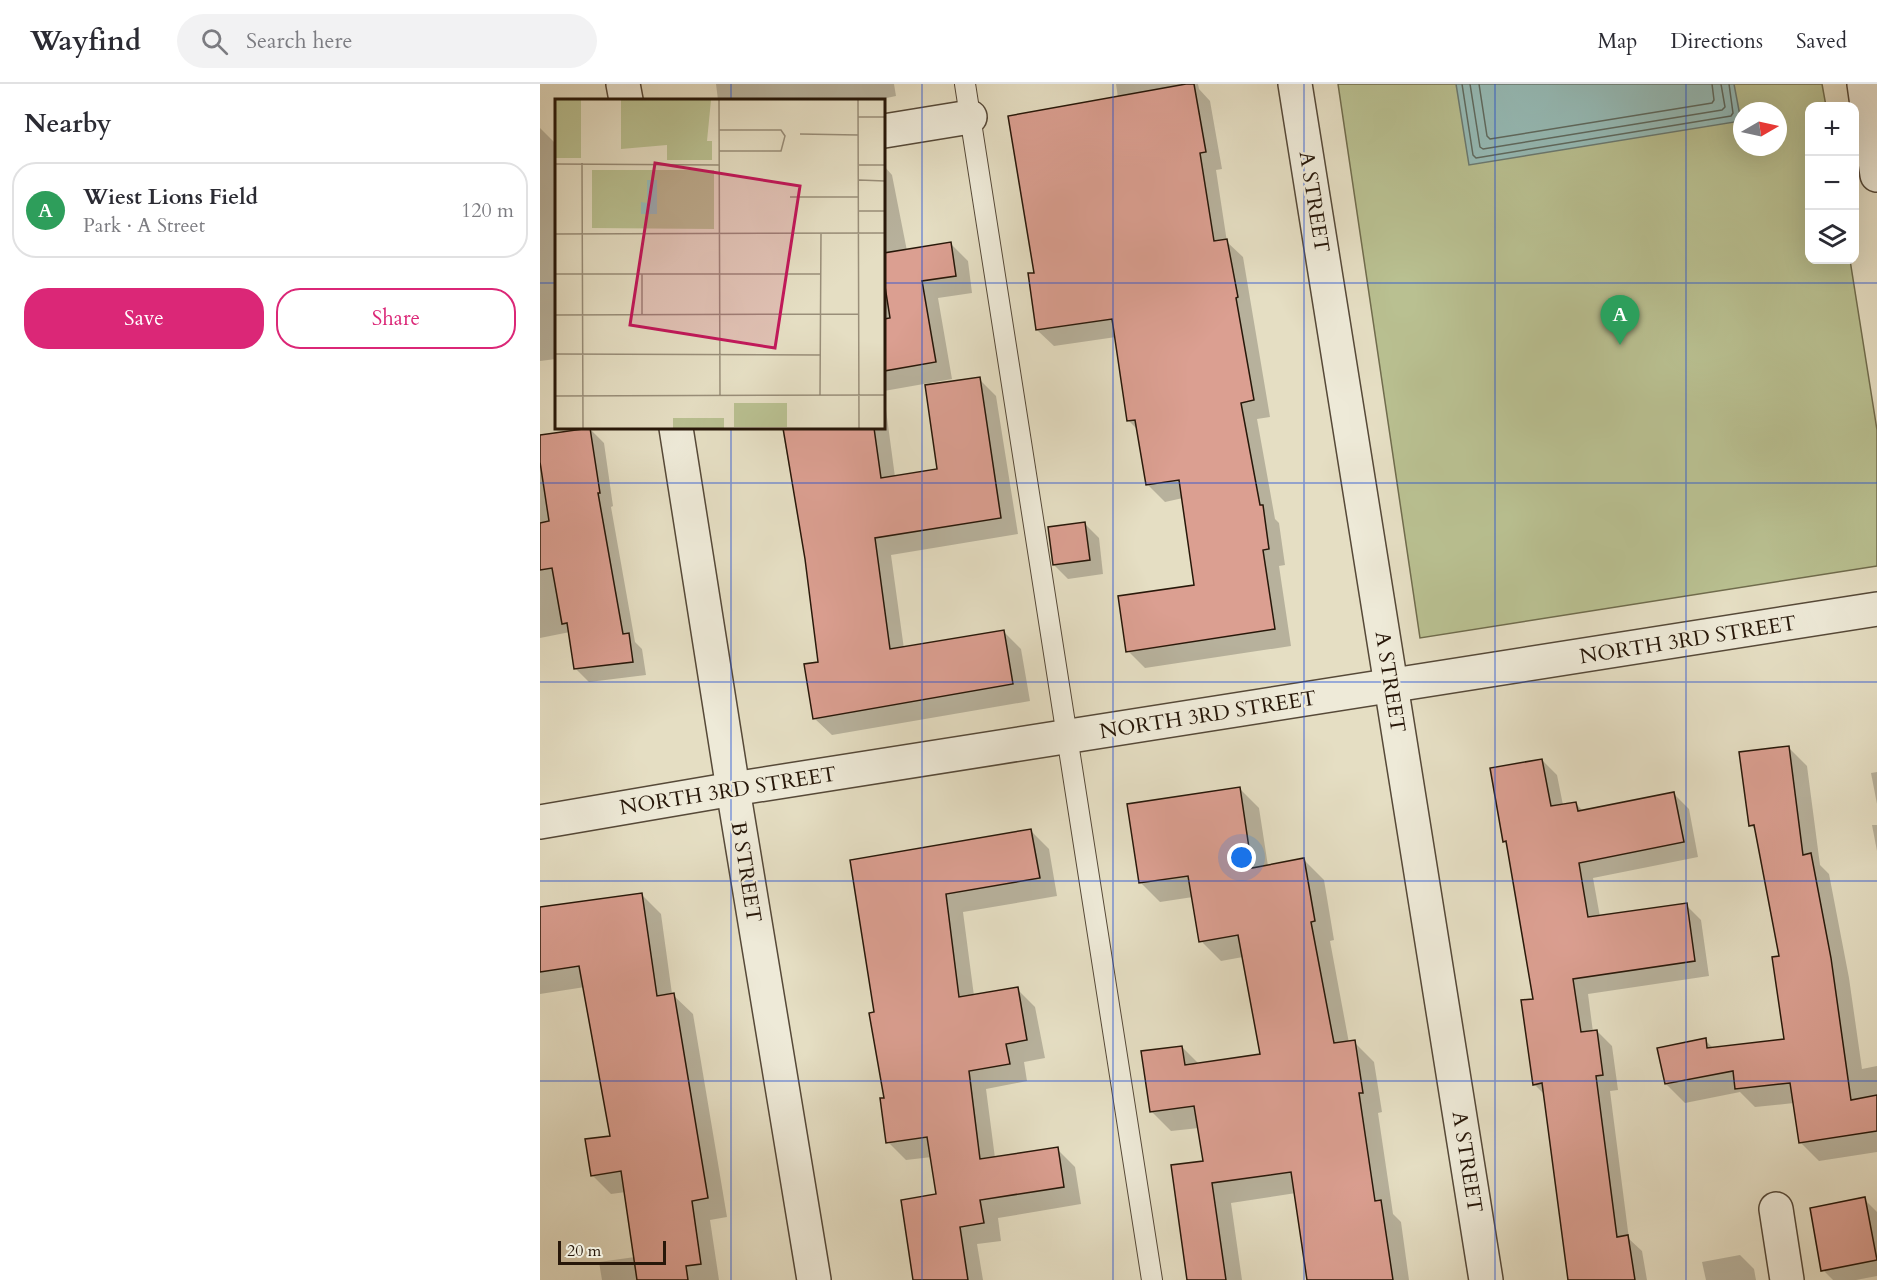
<!DOCTYPE html>
<html lang="en">
<head>
<meta charset="utf-8">
<style>
	:root { --surface:#fff; --page:#f2f2f3; --text:#2b2b33; --muted:#7c7c81; --line:#e1e1e2; --accent:#db2777 }
	body { margin:0; font-family:Cardo,serif; background:var(--page); color:var(--text) }
	.controls { position:absolute; right:18px; top:18px; display:grid; overflow:hidden; border-radius:12px; box-shadow:0 6px 24px #0002 }
	.controls button { width:54px; height:54px; display:grid; place-items:center; padding:0; border:0; border-bottom:2px solid var(--line); background:var(--surface); color:var(--text); font:30px sans-serif }
	.compass { position:absolute; left:1193px; top:18px; width:54px; height:54px; border-radius:50%; background:var(--surface); box-shadow:0 6px 24px #0002; rotate:81deg }
	.scale { position:absolute; left:18px; bottom:15px; width:108px; box-sizing:border-box; padding-left:6px; border:3px solid #271709; border-top:0; font-size:16px; line-height:21px; white-space:nowrap; color:#271709; -webkit-text-stroke:4px #eeead8; paint-order:stroke }
	.you { position:absolute; left:702px; top:774px; width:21px; height:21px; margin:-15px; border:4px solid #fff; border-radius:50%; background:#1a73e8; box-shadow:0 0 0 9px #1a73e833 }
	.badge { display:grid; place-items:center; width:39px; height:39px; border-radius:50%; background:var(--accent); color:#fff; font-size:20px; font-weight:700 }
	.pin { position:absolute; translate:-50% -50px; filter:drop-shadow(0 2px 3px #0008) }
	.pin::after { content:''; position:absolute; top:32px; width:21px; height:18px; background:inherit; clip-path:polygon(0 0,100% 0,50% 100%) }
	.list { margin:0; padding:0; list-style:none }
	h2 { display:flex; justify-content:space-between; align-items:center; height:78px; margin:0; padding:0 24px; font-size:26px }
	h2 small { font-size:20px; font-weight:400; color:var(--muted) }
	.list li { display:grid; grid-template-columns:39px 1fr auto; gap:18px; align-items:center; box-sizing:border-box; height:96px; margin:0 12px 12px; padding:0 12px; border:2px solid var(--line); border-radius:24px }
	.list b { display:block; font-size:22px; white-space:nowrap }
	.list p { margin:0; font-size:20px; white-space:nowrap; color:var(--muted) }
	.list em { font-size:20px; font-style:normal; color:var(--muted) }
	.actions { display:flex; gap:12px; padding:18px 24px }
	.actions a { flex:1; padding:14px 0; border:2px solid var(--accent); border-radius:24px; text-align:center; font-size:21px; color:var(--accent) }
	.actions .main { background:var(--accent); color:#fff }
	.icon { flex:none; width:33px; height:33px; fill:none; stroke:currentColor; stroke-width:2; stroke-linecap:round; stroke-linejoin:round }
	.map { position:relative; flex:none; width:1337px; height:1196px; overflow:hidden }
	header { display:flex; align-items:center; gap:36px; box-sizing:border-box; height:84px; padding:0 30px; background:var(--surface); border-bottom:2px solid var(--line) }
	header strong { font-size:28px }
	nav { display:flex; gap:33px; margin-inline-start:auto; font-size:21px }
	.search { width:420px; height:54px; background:var(--page); display:flex; align-items:center; gap:15px; box-sizing:border-box; padding:0 21px; border-radius:33px; color:var(--muted); font-size:22px }
	main { display:flex }
	aside { flex:1; background:var(--surface) }
	.map>svg:first-child { display:block }
	.green { fill:#b9c091; stroke:#706c4d; stroke-width:1.5; fill-rule:evenodd }
	.water { fill:#96bcb8; stroke:#6a7a72; stroke-width:1.5 }
	.shadow { fill:#0003 }
	.lines { fill:none; stroke-linecap:round; stroke-linejoin:round }
	.shore { stroke:#5e6a60; stroke-width:1.5 }
	.building { fill:#db9f91; stroke:#271709; stroke-width:1.5 }
	.lane-casing { stroke:#564938; stroke-width:22 }
	.street-casing { stroke:#564938; stroke-width:36 }
	.lane { stroke:#eeead8; stroke-width:20 }
	.street { stroke:#eeead8; stroke-width:33 }
	.grid { fill:none; stroke:#1d4ed8; stroke-width:1.5; stroke-opacity:0.55 }
	.labels { text-anchor:middle; dominant-baseline:central; stroke-width:4.5; stroke-linejoin:round; paint-order:stroke }
	.street-label { font-size:21px; fill:#271709; stroke:#eeead8 }
	.inset-road { fill:none; stroke:#998e79; stroke-width:1.5 }
	.view { fill:#c2185b; fill-opacity:0.15; stroke:#c2185b; stroke-width:3 }
	.inset-edge { fill:none; stroke:#271709; stroke-width:3 }
</style>
</head>
<body>
<header>
<strong>Wayfind</strong>
<div class="search"><svg class="icon" aria-label="search" viewBox="0 0 24 24"><circle cx="10" cy="10" r="6"/><path d="M15 15l6 6"/></svg>Search here</div>
<nav><a>Map</a><a>Directions</a><a>Saved</a></nav>
</header>
<main>
<aside>
<h2>Nearby<small></small></h2>
<ul class="list">
<li><span class="badge" style="background:#2e9e5b">A</span><div><b>Wiest Lions Field</b><p>Park · A Street</p></div><em>120 m</em></li>
</ul>
<div class="actions"><a class="main">Save</a><a>Share</a></div>
</aside>
<div class="map">
<svg width="1337" height="1196" viewBox="0 0 1337 1196">
	<rect width="100%" height="100%" fill="#e5dec3"/>
	<filter id="stains"><feTurbulence type="fractalNoise" baseFrequency=".00333" numOctaves="4"/><feColorMatrix values="0 0 0 0 .2 0 0 0 0 .09 0 0 0 0 .02 0 0 0 .5 -.17"/></filter>
	<radialGradient id="worn" r=".72"><stop offset=".6" stop-color="#630" stop-opacity="0"/><stop offset="1" stop-color="#630" stop-opacity=".3"/></radialGradient>
	<!-- green -->
	<path class="green" d="M798,0H1282L1286,22H1270V176H1310L1337,346V482L880,554ZM1202,27H1238V63H1202Z"/>
	<!-- water -->
	<polygon class="water" points="916,0 1194,0 1201,37 929,81"/>
	<!-- shadow -->
	<g class="shadow">
		<polygon points="176,0 354,0 356,12 337,16 178,16"/>
		<polygon points="576,0 658,0 659,5 670,17 682,85 676,86 687,158 703,173 730,333 717,335 735,435 739,439 745,481 739,482 751,562 605,584 588,567 655,502 643,414 625,418 608,401 598,346 588,336 576,253 514,262 497,246 496,190 578,14"/>
		<polygon points="0,44 15,59 16,69 16,275 0,277"/>
		<polygon points="344,82 352,91 367,167 411,160 428,177 432,209 398,214 412,295 344,307"/>
		<polygon points="439,295 456,312 478,450 351,471 364,565 464,548 481,565 490,617 292,651 274,634 280,579 266,475 242,344 344,344 344,311 355,393 398,386"/>
		<polygon points="50,345 64,359 73,422 71,423 95,558 102,565 106,591 49,598 35,584 30,548 0,554 0,352"/>
		<polygon points="545,440 559,454 563,490 528,495 514,481"/>
		<polygon points="1248,663 1267,682 1280,781 1289,790 1309,894 1322,985 1337,982 1337,1068 1279,1077 1260,1058 1254,1019 1215,1023 1200,1008 1145,1019 1126,1000 1165,956 1174,965 1246,956 1241,873 1217,748 1211,741"/>
		<polygon points="1002,676 1017,691 1023,721 1035,719 1043,727 1134,710 1149,725 1158,773 1053,794 1060,833 1146,821 1161,836 1169,892 1048,910 1053,948 1057,947 1072,962 1078,1006 1070,1007 1089,1155 1102,1167 1107,1196 1030,1196 1005,1011 994,1000 995,916 968,761 965,757"/>
		<polygon points="1337,688 1337,720 1331,689"/>
		<polygon points="699,704 719,724 728,782 764,776 784,796 794,856 790,857 809,959 814,958 834,978 842,1028 838,1029 853,1130 861,1138 869,1196 769,1196 756,1109 691,1119 702,1196 648,1196 664,1078 659,1044 631,1047 611,1027 642,963 659,980 722,971 703,873 681,877 661,857 653,813 620,818 600,798"/>
		<polygon points="1332,741 1337,741 1337,767"/>
		<polygon points="491,747 509,765 517,812 423,828 434,912 477,905 495,923 505,974 484,978 487,997 446,1005 455,1074 517,1065 535,1083 541,1120 458,1134 461,1157 437,1160 443,1196 374,1196 398,1111 392,1073 366,1076 348,1058 335,930 312,777"/>
		<polygon points="101,810 121,830 132,910 153,930 187,1133 170,1136 179,1196 62,1196 59,1178 95,1173 86,1108 71,1110 52,1091 72,1053 45,903 0,910 0,825"/>
		<polygon points="1324,1115 1337,1128 1337,1192 1316,1196 1293,1196 1283,1186"/>
		<polygon points="1200,1171 1214,1185 1216,1196 1166,1196 1162,1178"/>
	</g>
	<g class="lines">
		<!-- shore -->
		<g class="shore">
			<polyline points="922,0 933,71 936,74 1191,32 1193,29 1189,0"/>
			<polyline points="930,0 940,63 943,65 1182,26 1185,23 1181,0"/>
			<polyline points="939,0 947,52 950,55 1172,19 1174,16 1172,0"/>
		</g>
	</g>
	<!-- building -->
	<g class="building">
		<polygon points="646,0 654,0 666,68 660,69 674,157 687,155 698,213 696,214 714,316 701,319 720,421 723,421 729,465 723,466 735,545 586,568 578,512 654,501 639,396 606,401 595,336 587,337 572,235 496,246 488,189 494,189 468,32"/>
		<polygon points="411,158 416,192 382,197 396,278 344,287 344,235 350,234 344,196 344,169"/>
		<polygon points="440,293 461,434 335,454 350,565 464,546 473,600 273,635 264,580 278,578 265,475 243,344 334,344 341,394 397,385 385,301"/>
		<polygon points="50,344 60,409 58,409 83,550 89,549 93,578 34,585 27,539 22,540 12,484 0,486 0,439 9,437 0,378 0,351"/>
		<polygon points="545,438 550,476 513,481 508,443"/>
		<polygon points="1249,662 1263,771 1271,769 1291,874 1311,1016 1337,1011 1337,1047 1259,1059 1250,999 1195,1005 1193,987 1125,1000 1117,964 1166,954 1167,964 1244,955 1232,873 1239,872 1214,741 1209,742 1199,668"/>
		<polygon points="1002,675 1011,722 1036,718 1038,727 1134,708 1144,758 1039,779 1048,833 1147,819 1155,877 1033,895 1041,948 1057,946 1063,991 1056,992 1077,1153 1088,1151 1095,1196 1028,1196 1002,999 993,1001 981,916 993,915 966,757 963,758 950,684"/>
		<polygon points="700,703 712,784 764,774 775,837 771,838 794,959 815,956 823,1009 819,1009 835,1117 841,1116 853,1196 767,1196 751,1088 672,1099 686,1196 647,1196 631,1081 663,1077 654,1022 610,1028 601,967 642,962 645,981 720,970 698,851 659,858 648,792 599,799 587,720"/>
		<polygon points="491,745 500,794 406,810 419,913 478,903 487,956 466,960 470,980 429,987 440,1075 518,1063 524,1103 440,1116 444,1139 420,1143 428,1196 373,1196 361,1116 396,1110 387,1053 346,1059 340,1014 344,1014 329,929 334,928 310,776"/>
		<polygon points="102,809 117,912 134,909 168,1114 152,1117 161,1180 146,1182 148,1196 97,1196 81,1087 51,1092 45,1055 70,1052 39,882 0,888 0,823"/>
		<polygon points="1325,1113 1337,1176 1281,1187 1270,1124"/>
	</g>
	<g class="lines">
		<!-- lane casing -->
		<g class="lane-casing">
			<polyline id="lane" points="425,0 612,1196"/>
		</g>
		<!-- street casing -->
		<g class="street-casing">
			<g id="street">
				<polyline points="83,0 86,16"/>
				<polyline points="755,0 946,1196"/>
				<polyline points="1324,0 1337,91"/>
				<polyline points="344,47 430,33"/>
				<polyline points="136,344 193,705 274,1196"/>
				<polyline points="0,738 193,705 1337,525"/>
				<polyline points="1236,1125 1247,1196"/>
			</g>
		</g>
		<!-- lane -->
		<use href="#lane" class="lane"/>
		<!-- street -->
		<use href="#street" class="street"/>
	</g>
	<!-- grid -->
	<path class="grid" d="M191,0V16M382,0V1196M573,0V1196M764,0V1196M955,0V1196M1146,0V1196M0,199H16M344,199H1337M191,344V1196M0,399H1337M0,598H1337M0,797H1337M0,997H1337"/>
	<g class="labels">
		<!-- street labels -->
		<g class="street-label">
			<text transform="translate(774 118) rotate(81)">A STREET</text>
			<text transform="translate(1148 556) rotate(-9)">NORTH 3RD STREET</text>
			<text transform="translate(850 598) rotate(81)">A STREET</text>
			<text transform="translate(668 631) rotate(-9)">NORTH 3RD STREET</text>
			<text transform="translate(188 707) rotate(-9)">NORTH 3RD STREET</text>
			<text transform="translate(206 788) rotate(81)">B STREET</text>
			<text transform="translate(927 1078) rotate(81)">A STREET</text>
		</g>
	</g>
	<!-- overview -->
	<g transform="translate(15 15)">
		<rect width="330" height="330" fill="#e5dec3"/>
		<path d="M0,1H26V59H0ZM66,1H156L152,42H157V61H112V46L66,50ZM37,71H159V130L37,129ZM179,304H232V328H179ZM118,319H169V329H118Z" fill="#b9c091"/>
		<path d="M92,81H102V115H86V103L92,104Z" fill="#96bcb8"/>
		<path class="inset-road" d="M164,1L165,297M303,1L304,329M303,18H330M164,31H226L230,37L226,52H164M245,35L303,36M27,64L28,329M0,65L164,66M304,66H330M304,81L330,82M235,98H304M303,112H330M0,135L330,134M0,175H266M87,175V216M0,216L304,215M0,255L266,256M265,296L266,134M0,297L330,296"/>
		<path class="view" d="M100,64L245,87L220,249L75,226Z"/>
		<rect width="330" height="330" class="inset-edge"/>
	</g>
	<rect width="100%" height="100%" filter="url(#stains)"/>
	<rect width="100%" height="100%" fill="url(#worn)"/>
</svg>
<div class="controls">
<button>+</button>
<button>−</button>
<button><svg class="icon" aria-label="layers" viewBox="0 0 24 24"><path d="M12 4l9 5-9 5-9-5zM3 14l9 5 9-5"/></svg></button>
</div>
<svg class="compass" viewBox="-18 -18 36 36"><path d="M0-13l5 13h-10z" fill="#e53935"/><path d="M0 13l5-13h-10z" fill="#7c7c81"/></svg>
<div class="scale">20 m</div>
<div class="you"></div>
<div class="pin badge" style="left:1080px;top:261px;background:#2e9e5b">A</div>
</div>
</main>
</body>
</html>
